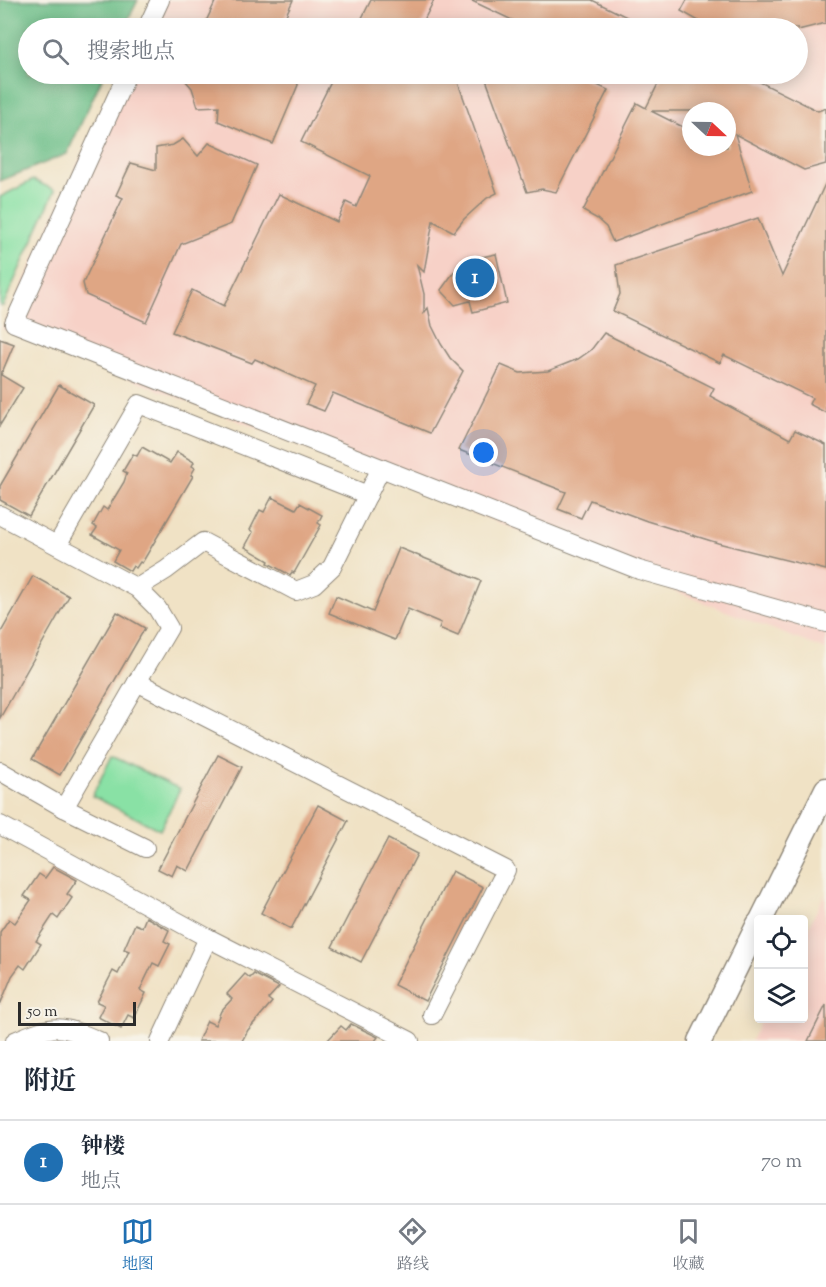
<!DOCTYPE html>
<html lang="zh">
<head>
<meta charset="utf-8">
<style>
	:root { --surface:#fff; --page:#f2f2f3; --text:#1f2937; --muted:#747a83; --line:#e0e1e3; --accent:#1f6fb2 }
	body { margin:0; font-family:"Sorts Mill Goudy","Noto Serif SC",serif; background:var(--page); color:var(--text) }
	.controls { position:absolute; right:18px; bottom:18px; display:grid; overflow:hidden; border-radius:6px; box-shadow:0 3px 15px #0003 }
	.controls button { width:54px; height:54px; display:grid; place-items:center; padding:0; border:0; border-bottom:2px solid var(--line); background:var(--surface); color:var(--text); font:30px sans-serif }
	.compass { position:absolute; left:682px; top:102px; width:54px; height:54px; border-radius:50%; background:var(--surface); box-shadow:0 3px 15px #0003; rotate:112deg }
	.scale { position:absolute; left:18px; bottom:15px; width:118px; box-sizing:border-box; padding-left:6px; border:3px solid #2b2b2b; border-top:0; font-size:16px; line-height:21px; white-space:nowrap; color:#2b2b2b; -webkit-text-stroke:4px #f7f3e8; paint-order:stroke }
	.you { position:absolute; left:484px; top:453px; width:21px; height:21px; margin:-15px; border:4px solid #fff; border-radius:50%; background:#1a73e8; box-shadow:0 0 0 9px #1a73e833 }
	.badge { display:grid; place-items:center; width:39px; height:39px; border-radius:50%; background:var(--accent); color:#fff; font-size:20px; font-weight:700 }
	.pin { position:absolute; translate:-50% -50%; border:3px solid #fff; box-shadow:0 2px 6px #0006 }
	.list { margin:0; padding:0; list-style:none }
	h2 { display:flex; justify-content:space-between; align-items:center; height:78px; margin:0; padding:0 24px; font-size:26px }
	h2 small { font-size:20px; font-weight:400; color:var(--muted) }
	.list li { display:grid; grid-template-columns:39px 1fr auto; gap:18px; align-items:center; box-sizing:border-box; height:84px; padding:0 24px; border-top:2px solid var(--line) }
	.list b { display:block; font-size:22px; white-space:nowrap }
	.list p { margin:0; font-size:20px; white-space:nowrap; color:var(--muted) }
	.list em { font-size:20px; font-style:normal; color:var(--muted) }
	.icon { flex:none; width:33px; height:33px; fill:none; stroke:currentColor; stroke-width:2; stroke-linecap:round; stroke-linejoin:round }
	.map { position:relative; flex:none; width:826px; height:1041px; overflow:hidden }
	.search { position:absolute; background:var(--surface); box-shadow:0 3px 15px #0003; left:18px; right:18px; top:18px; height:66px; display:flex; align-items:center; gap:15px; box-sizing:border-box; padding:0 21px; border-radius:33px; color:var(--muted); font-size:22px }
	.sheet { height:162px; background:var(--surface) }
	nav { display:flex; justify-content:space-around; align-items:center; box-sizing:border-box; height:84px; border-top:2px solid var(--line); background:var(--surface); font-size:16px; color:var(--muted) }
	nav a { display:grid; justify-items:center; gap:3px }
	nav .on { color:var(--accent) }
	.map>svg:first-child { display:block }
	.built { fill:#f7d1c7; fill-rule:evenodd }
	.green { fill:#89e1a5; stroke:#5a8668; stroke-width:1.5 }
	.forest { fill:#6ebf8a; stroke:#4c755a; stroke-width:1.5 }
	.building { fill:#dfa684; fill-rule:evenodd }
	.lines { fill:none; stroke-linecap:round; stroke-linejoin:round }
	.minor-casing { stroke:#8e8678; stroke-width:20 }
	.tertiary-casing { stroke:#8e8678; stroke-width:25 }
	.minor { stroke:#fff; stroke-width:18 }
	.tertiary { stroke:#fff; stroke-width:22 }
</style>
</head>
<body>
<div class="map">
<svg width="826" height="1041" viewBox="0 0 826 1041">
	<rect width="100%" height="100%" fill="#f7f3e8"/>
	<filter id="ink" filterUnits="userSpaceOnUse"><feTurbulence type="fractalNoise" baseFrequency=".0167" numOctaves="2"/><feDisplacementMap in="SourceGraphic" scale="12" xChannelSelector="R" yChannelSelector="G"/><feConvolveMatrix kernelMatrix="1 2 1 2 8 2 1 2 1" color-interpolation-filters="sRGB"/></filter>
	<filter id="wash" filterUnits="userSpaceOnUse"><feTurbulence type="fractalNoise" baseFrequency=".008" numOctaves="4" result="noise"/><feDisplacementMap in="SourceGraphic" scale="24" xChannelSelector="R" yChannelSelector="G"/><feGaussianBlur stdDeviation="1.35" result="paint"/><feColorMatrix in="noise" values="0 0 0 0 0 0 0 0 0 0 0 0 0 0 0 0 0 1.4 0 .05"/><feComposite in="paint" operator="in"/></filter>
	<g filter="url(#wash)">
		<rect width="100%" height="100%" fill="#f0e2c5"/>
		<!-- built -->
		<g class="built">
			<path d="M153,0H826V650L2,329L119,74H798V28H140ZM691,111H727V147H691Z"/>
			<polygon points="825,894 826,1041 751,1041 762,1019 804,1018 804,936"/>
		</g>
		<!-- green -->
		<g class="green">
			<polygon points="33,180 55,190 3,306 0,306 0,197"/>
			<polygon points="112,756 180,789 160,830 92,796"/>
		</g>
		<!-- forest -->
		<polygon class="forest" points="0,0 138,0 124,28 28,28 28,74 104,74 67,154 0,181"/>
		<g id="blocks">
			<!-- building -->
			<g class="building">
				<polygon points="216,0 293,0 280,28 203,28"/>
				<polygon points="371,0 434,0 420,28 357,28"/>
				<polygon points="470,0 592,0 629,18 624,28 529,28"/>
				<polygon points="687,0 826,0 826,23 798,30 798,28 711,28 681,11"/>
				<polygon points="195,74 295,74 298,85 273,144 218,121 219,106 198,107 192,88 186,81"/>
				<polygon points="335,74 455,74 497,193 487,198 464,219 454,232 433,221 424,272 417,265 424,294 424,313 428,308 432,326 441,344 450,358 463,371 430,433 333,393 324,411 306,404 315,386 255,359 252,363 172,332 192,290 224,306 279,194 337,222 346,202 356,207 370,176 301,142"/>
				<polygon points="484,74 574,74 608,90 556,192 542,189 527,192"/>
				<path d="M663,74H744L818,111L826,108V164L804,170L735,134L752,191L613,242L606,227L596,218L583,211L637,103L646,108ZM651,111H727V147H691V131Z"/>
				<polygon points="183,139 198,156 209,143 257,165 231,224 181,244 146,322 86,295 83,283 123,198 116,195 131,163 156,170 156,148 173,145"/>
				<polygon points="826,182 826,413 809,404 812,398 724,355 720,363 613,311 620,294 616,265 758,218 782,276"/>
				<polygon points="496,254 507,303 473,312 470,301 455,305 441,290 454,272 465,268 463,261"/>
				<polygon points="604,333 714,388 710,396 790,439 795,430 826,445 826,570 718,543 647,521 590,500 581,518 558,509 566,492 459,450 501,365 520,373 548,371 578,359 591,350"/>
				<polygon points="0,339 14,344 1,375 23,388 0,425"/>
				<polygon points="59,385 94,405 29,516 0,500 0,486"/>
				<polygon points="142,447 170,463 177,452 194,462 192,466 195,468 191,475 193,476 142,563 140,562 136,568 133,566 130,571 113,561 119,550 92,535 97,528 93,525 103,507 107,510 124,482 127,473 123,471 133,454 137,456"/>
				<polygon points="272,497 296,509 300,503 322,515 318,523 321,525 294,573 292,572 290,575 268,563 269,561 245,547 253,532 250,530 260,510 264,512"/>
				<polygon points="399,548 481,581 458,636 439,628 441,623 408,609 395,640 329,613 336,596 373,612"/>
				<polygon points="33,576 69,596 0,718 0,634"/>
				<polygon points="117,612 145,628 60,775 32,759"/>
				<polygon points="218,755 242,767 188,871 177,865 172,876 158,869"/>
				<polygon points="318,805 348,821 291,929 261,913"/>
				<polygon points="388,839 417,854 361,962 332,947"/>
				<polygon points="53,867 77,880 67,894 72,898 58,919 53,915 36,941 41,944 25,969 20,965 12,976 0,1005 0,932 9,919 15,923 31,900 24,896 39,874 45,878"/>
				<polygon points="452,871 483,887 425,1001 394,985"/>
				<polygon points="146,917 169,930 164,941 170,944 159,966 153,963 140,990 146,993 134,1018 128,1015 121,1029 98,1017 104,1005 97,1002 113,971 118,974 129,951 124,949 135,924 142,927"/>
				<polygon points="245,974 250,978 254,974 279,987 268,999 272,1002 248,1030 242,1041 198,1041 207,1021 215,1025 221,1011 232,999 227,994"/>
				<polygon points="826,1005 826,1041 808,1041"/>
				<polygon points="351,1024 378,1037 375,1041 327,1041 341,1026 346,1030"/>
			</g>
		</g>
	</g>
	<g filter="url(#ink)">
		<use href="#blocks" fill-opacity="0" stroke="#8e8678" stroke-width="1.5"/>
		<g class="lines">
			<!-- minor casing -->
			<g class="minor-casing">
				<g id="minor">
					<polyline points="147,28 160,0"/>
					<polyline points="127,74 14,323 639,570 826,623"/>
					<polyline points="0,515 137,588 157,608 169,628 137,682"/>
					<polyline points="57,545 139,404 368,495"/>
					<polyline points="137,588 166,570 203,542 296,591 314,584 332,567 381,468"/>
					<polyline points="0,771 64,808"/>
					<polyline points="0,825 208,938"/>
					<polyline points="145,848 64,808 137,682 506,870 432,1015"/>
					<path d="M15,1041C53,1024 61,1024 99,1041"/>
					<polyline points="160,1041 208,938 410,1041"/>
				</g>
			</g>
			<!-- tertiary casing -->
			<g class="tertiary-casing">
				<g id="tertiary">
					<polyline points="761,920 826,789"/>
					<polyline points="700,1041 758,924"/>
				</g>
			</g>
			<!-- minor -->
			<use href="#minor" class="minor"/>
			<!-- tertiary -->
			<use href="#tertiary" class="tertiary"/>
		</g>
	</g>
</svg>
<div class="controls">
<button><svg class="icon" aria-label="locate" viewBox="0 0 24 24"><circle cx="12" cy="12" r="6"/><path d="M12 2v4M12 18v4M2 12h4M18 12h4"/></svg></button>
<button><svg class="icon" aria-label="layers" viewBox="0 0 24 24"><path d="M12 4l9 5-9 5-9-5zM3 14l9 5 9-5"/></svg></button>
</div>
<svg class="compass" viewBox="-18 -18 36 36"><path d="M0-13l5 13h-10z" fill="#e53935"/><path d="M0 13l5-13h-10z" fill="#747a83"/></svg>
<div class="scale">50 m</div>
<div class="you"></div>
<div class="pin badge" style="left:475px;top:278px">1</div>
<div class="search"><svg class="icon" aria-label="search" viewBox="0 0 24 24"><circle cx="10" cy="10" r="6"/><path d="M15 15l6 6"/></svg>搜索地点</div>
</div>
<section class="sheet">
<h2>附近<small></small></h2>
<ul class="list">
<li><span class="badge">1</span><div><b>钟楼</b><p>地点</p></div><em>70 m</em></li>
</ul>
</section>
<nav>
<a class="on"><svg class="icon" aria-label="map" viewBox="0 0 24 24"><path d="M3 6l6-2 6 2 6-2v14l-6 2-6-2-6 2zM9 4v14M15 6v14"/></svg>地图</a>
<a><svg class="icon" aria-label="directions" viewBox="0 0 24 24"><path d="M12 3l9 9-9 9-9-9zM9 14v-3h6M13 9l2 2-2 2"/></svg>路线</a>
<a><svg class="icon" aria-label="saved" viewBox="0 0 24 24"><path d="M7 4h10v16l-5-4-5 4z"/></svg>收藏</a>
</nav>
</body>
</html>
